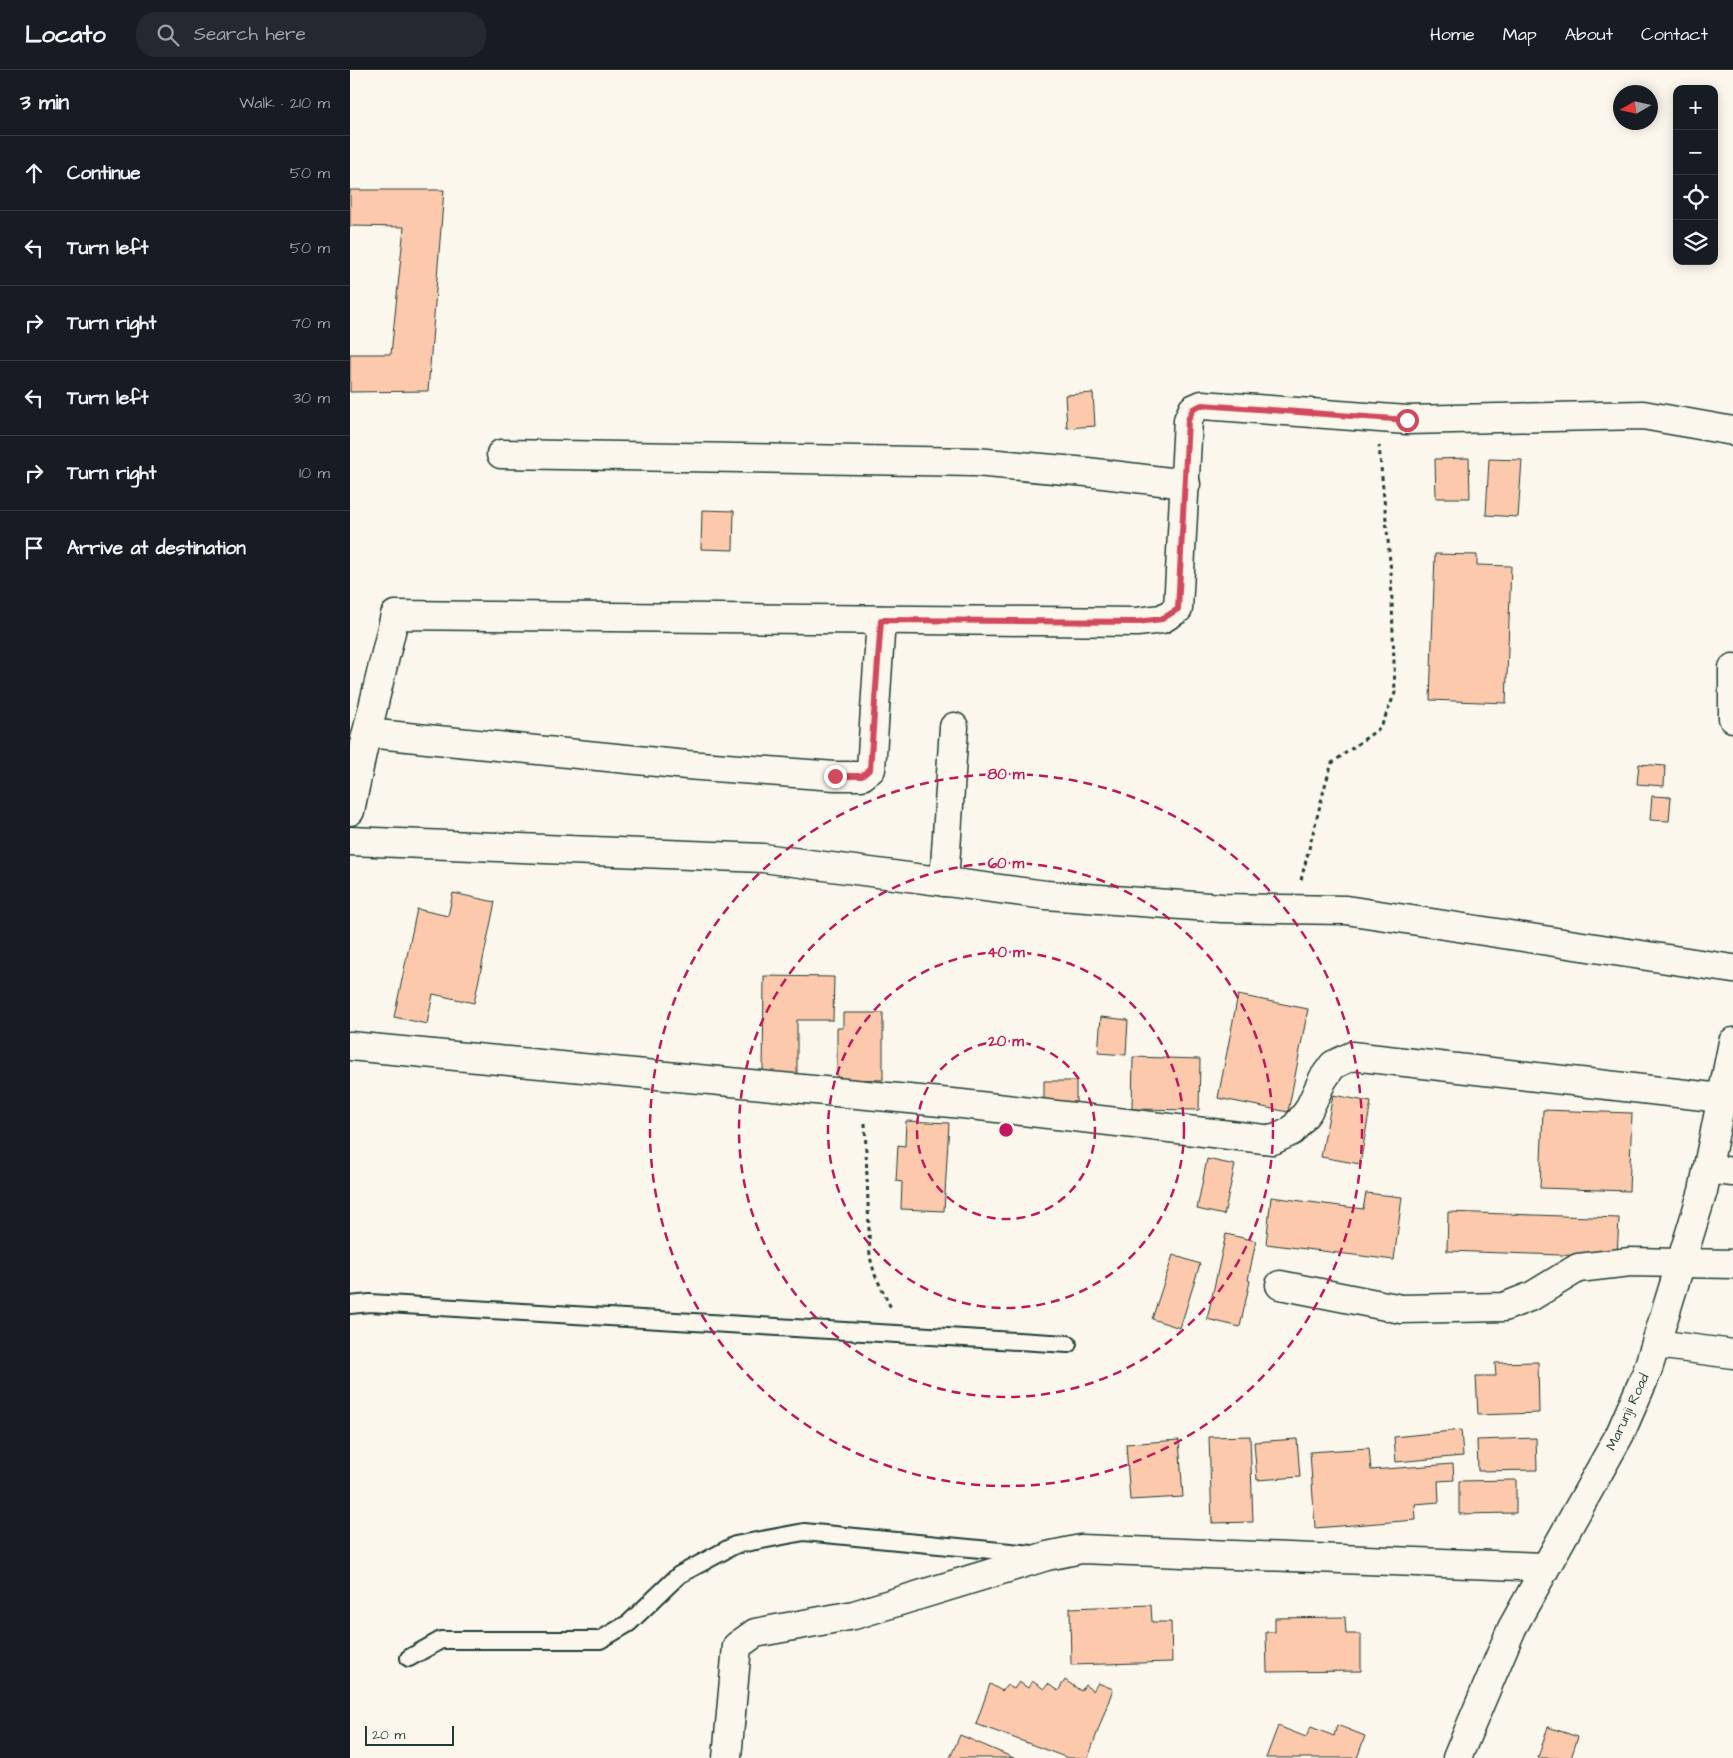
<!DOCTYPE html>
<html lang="en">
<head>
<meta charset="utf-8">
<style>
	:root { --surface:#171b24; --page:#242831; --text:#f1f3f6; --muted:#9ea1a6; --line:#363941 }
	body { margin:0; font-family:"Architects Daughter",sans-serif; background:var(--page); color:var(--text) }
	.controls { position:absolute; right:15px; top:15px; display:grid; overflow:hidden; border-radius:10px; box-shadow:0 2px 12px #0003 }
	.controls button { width:45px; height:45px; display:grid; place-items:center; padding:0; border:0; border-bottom:1px solid var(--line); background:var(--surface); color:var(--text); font:25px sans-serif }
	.compass { position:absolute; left:1263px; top:15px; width:45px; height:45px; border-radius:50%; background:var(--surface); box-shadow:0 2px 12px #0003; rotate:261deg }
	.scale { position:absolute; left:15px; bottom:12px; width:89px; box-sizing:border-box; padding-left:5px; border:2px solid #1f3d34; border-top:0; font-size:14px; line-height:18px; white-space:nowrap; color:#1f3d34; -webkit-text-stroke:4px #fbf7ec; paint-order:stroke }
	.stop { position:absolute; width:15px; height:15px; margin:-11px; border:4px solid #d1495b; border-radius:50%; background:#fff }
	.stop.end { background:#d1495b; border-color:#fff; box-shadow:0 1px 5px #0008 }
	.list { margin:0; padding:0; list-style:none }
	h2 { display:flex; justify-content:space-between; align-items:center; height:65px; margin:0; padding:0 20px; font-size:21px }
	h2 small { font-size:16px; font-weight:400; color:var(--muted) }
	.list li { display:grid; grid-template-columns:32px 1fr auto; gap:15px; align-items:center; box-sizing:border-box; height:75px; padding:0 20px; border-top:1px solid var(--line) }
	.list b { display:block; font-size:19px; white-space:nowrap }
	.list em { font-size:16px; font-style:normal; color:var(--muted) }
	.icon { flex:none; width:28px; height:28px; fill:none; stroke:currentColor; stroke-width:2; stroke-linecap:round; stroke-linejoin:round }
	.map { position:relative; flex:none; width:1383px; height:1688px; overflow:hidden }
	header { display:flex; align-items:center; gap:30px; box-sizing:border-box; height:70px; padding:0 25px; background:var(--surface); border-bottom:1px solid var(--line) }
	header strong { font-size:24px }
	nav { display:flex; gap:28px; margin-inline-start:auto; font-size:18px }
	.search { width:350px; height:45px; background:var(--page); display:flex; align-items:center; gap:12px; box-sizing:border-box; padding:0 18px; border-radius:20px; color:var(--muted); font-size:19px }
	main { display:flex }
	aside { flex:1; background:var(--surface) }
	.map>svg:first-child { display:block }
	.building { fill:#fcc9ac; stroke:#1f3d34 }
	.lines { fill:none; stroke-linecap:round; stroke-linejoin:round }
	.service-casing { stroke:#1f3d34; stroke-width:20 }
	.minor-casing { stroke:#1f3d34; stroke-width:31 }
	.tertiary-casing { stroke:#1f3d34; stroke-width:31 }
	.path { stroke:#1f3d34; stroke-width:3; stroke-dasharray:4 4; stroke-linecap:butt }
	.service { stroke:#fbf7ec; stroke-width:16 }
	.minor { stroke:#fbf7ec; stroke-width:28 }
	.tertiary { stroke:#fbf7ec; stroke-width:28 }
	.route { stroke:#d1495b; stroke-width:6 }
	.ring { fill:none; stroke:#c2185b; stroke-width:2.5; stroke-dasharray:9 6 }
	.labels { text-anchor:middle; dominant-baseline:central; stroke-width:5; stroke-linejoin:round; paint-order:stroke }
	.street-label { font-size:14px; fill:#1f3d34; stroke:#fbf7ec }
	.centre { fill:#c2185b; stroke:#fbf7ec; stroke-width:2.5 }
	.ring-label { font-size:15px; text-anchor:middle; font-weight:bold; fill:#c2185b; stroke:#fbf7ec; stroke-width:5; stroke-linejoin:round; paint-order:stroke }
</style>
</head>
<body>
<header>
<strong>Locato</strong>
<div class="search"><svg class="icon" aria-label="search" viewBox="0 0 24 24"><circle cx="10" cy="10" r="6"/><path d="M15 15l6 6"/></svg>Search here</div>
<nav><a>Home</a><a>Map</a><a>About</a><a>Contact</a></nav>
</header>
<main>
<aside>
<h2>3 min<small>Walk · 210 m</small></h2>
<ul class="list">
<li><svg class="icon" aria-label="ahead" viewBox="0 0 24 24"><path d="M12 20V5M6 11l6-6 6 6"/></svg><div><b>Continue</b></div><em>50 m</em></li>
<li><svg class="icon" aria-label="left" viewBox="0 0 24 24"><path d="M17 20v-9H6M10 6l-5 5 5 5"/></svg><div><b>Turn left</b></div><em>50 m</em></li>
<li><svg class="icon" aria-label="right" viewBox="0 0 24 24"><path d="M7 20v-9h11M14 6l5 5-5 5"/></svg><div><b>Turn right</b></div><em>70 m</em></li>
<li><svg class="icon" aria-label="left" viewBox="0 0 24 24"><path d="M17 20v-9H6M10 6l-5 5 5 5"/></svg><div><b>Turn left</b></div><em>30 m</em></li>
<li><svg class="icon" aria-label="right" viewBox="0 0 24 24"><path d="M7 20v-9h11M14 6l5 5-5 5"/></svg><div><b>Turn right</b></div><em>10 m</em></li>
<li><svg class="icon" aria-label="arrive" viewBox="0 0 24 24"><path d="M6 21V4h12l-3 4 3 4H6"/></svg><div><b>Arrive at destination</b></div></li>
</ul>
</aside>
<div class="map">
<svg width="1383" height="1688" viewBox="0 0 1383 1688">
	<rect width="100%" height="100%" fill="#fbf7ec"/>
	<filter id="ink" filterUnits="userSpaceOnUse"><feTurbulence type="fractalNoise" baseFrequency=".02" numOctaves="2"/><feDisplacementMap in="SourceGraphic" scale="10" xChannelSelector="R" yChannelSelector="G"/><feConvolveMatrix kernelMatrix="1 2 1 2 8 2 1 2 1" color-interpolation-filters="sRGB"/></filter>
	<g filter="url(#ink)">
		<!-- building -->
		<g class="building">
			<polygon points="0,120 94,120 78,321 0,322 0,284 41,284 54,157 0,156"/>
			<polygon points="743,323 745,356 717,358 715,325"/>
			<polygon points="1119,388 1120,428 1086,428 1085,389"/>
			<polygon points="1139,389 1172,390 1168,447 1136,445"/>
			<polygon points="352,440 384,441 383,480 351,479"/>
			<polygon points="1085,484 1127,485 1127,495 1161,496 1156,633 1080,630"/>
			<polygon points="1289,694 1315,696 1314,716 1287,714"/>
			<polygon points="1302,726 1321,727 1319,751 1300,750"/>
			<polygon points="103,823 145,832 124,933 83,924 77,954 44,947 67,839 98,846"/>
			<polygon points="414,906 484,907 483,950 447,950 447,1004 413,1004"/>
			<polygon points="888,925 958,939 938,1042 868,1028"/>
			<polygon points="493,943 533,943 533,1010 487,1009 487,958 493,958"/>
			<polygon points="751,947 778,950 776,985 748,983"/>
			<polygon points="783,987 850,989 849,1040 782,1039"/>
			<polygon points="694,1011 726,1011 726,1041 694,1040"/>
			<polygon points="983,1025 1021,1032 1010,1094 971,1087"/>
			<polygon points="1193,1040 1282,1043 1279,1121 1190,1118"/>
			<polygon points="556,1051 599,1053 594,1141 551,1139 552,1112 546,1111 548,1075 555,1076"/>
			<polygon points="857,1089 885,1095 874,1145 847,1139"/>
			<polygon points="1016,1123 1052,1127 1044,1190 916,1174 921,1127 1013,1139"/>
			<polygon points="1098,1142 1269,1148 1267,1187 1097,1181"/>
			<polygon points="876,1164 906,1171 898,1210 900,1211 890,1257 857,1249"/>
			<polygon points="823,1185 850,1194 830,1258 802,1249"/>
			<polygon points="1188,1292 1189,1343 1128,1345 1126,1306 1146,1306 1145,1293"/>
			<polygon points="1111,1360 1113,1386 1046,1392 1044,1367"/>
			<polygon points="900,1366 903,1452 862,1453 859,1367"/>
			<polygon points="1186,1368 1187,1400 1128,1401 1127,1370"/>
			<polygon points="947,1369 950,1407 907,1410 904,1372"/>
			<polygon points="829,1370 833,1427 780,1430 776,1374"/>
			<polygon points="1019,1378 1021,1400 1103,1394 1104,1410 1088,1411 1089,1432 1065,1434 1066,1450 965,1458 960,1382"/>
			<polygon points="1166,1410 1166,1443 1109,1444 1109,1411"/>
			<polygon points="801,1535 802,1552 821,1552 822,1592 721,1595 720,1538"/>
			<polygon points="995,1547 996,1564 1011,1564 1011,1601 917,1602 916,1562 925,1562 925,1548"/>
			<polygon points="715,1610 731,1621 735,1615 743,1621 748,1613 763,1619 738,1688 718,1688 626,1654 640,1614 652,1621 657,1615 664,1619 669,1612 678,1618 682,1611 694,1619 698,1614 708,1621"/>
			<polygon points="987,1655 1015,1666 1007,1688 916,1688 928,1656 956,1667 961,1657 984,1666"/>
			<polygon points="1198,1657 1228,1667 1221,1688 1188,1688"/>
			<polygon points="610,1665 664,1688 600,1688"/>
		</g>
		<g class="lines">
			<!-- service casing -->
			<g class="service-casing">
				<g id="service">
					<polyline points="0,1235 20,1233 718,1274"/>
					<polyline points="59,1588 91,1570 250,1570 279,1553 329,1505 385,1475 454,1462 682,1484"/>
				</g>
			</g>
			<!-- minor casing -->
			<g class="minor-casing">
				<g id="minor">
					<polyline points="151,384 626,392 737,402 836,414"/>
					<polyline points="17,663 337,695 485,706 512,706 521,699 531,550"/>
					<polyline points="0,741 12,683 45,545 787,552 812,549 828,539 838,350 843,339 852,335 1057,350 1293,345 1383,361"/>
					<polyline points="0,771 413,788 696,825 872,838 996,840 1383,899"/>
					<polyline points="594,812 604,657"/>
					<polyline points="0,976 612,1034 923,1070 942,1061 958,1041 973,1009 983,995 1002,986 1371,1028"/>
					<polyline points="1358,1099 1383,1102"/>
					<polyline points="930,1215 1051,1239 1154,1237 1182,1226 1228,1198 1280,1192 1383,1194"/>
					<polyline points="1306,1274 1383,1284"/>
					<polyline points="377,1688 387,1576 405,1563 504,1545 697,1486 731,1479 1195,1497"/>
				</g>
			</g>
			<!-- tertiary casing -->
			<g class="tertiary-casing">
				<g id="tertiary">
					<polyline points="1383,598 1383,648"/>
					<polyline points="1107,1688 1162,1558 1270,1364 1297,1302 1353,1121 1383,972"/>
				</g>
			</g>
			<!-- path -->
			<g class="path">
				<polyline points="951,810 976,712 982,693 1031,657 1045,623 1041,502 1029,376"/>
				<polyline points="515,1053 520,1187 525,1205 542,1240"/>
			</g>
			<!-- service -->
			<use href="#service" class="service"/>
			<!-- minor -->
			<use href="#minor" class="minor"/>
			<!-- tertiary -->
			<use href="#tertiary" class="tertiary"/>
		</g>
	</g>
	<g class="lines" filter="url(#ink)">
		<!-- route -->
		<polyline class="route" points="485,706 512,706 520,699 531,550 787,552 812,549 828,539 838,350 843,339 852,335 1057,350"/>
	</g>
	<!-- distance rings -->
	<g class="ring">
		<circle cx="656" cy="1060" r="89"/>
		<circle cx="656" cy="1060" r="178"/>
		<circle cx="656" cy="1060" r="267"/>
		<circle cx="656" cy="1060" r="356"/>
	</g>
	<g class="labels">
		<!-- street labels -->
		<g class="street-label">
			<text transform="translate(1278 1342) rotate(-65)">Marunji Road</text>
		</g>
	</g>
	<circle cx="656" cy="1060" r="8" class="centre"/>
	<g class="ring-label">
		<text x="656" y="709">80 m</text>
		<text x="656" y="798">60 m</text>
		<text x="656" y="887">40 m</text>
		<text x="656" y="976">20 m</text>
	</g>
</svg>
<div class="controls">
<button>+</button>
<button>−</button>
<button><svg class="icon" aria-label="locate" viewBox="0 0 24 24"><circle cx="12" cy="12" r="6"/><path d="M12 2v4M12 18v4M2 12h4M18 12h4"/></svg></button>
<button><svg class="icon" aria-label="layers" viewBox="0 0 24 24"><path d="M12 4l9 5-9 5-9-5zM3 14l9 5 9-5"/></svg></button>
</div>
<svg class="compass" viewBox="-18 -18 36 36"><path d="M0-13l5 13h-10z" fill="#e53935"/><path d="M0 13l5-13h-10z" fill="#9ea1a6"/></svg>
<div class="scale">20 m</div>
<div class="stop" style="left:1057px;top:350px"></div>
<div class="stop end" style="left:485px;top:706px"></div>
</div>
</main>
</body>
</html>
